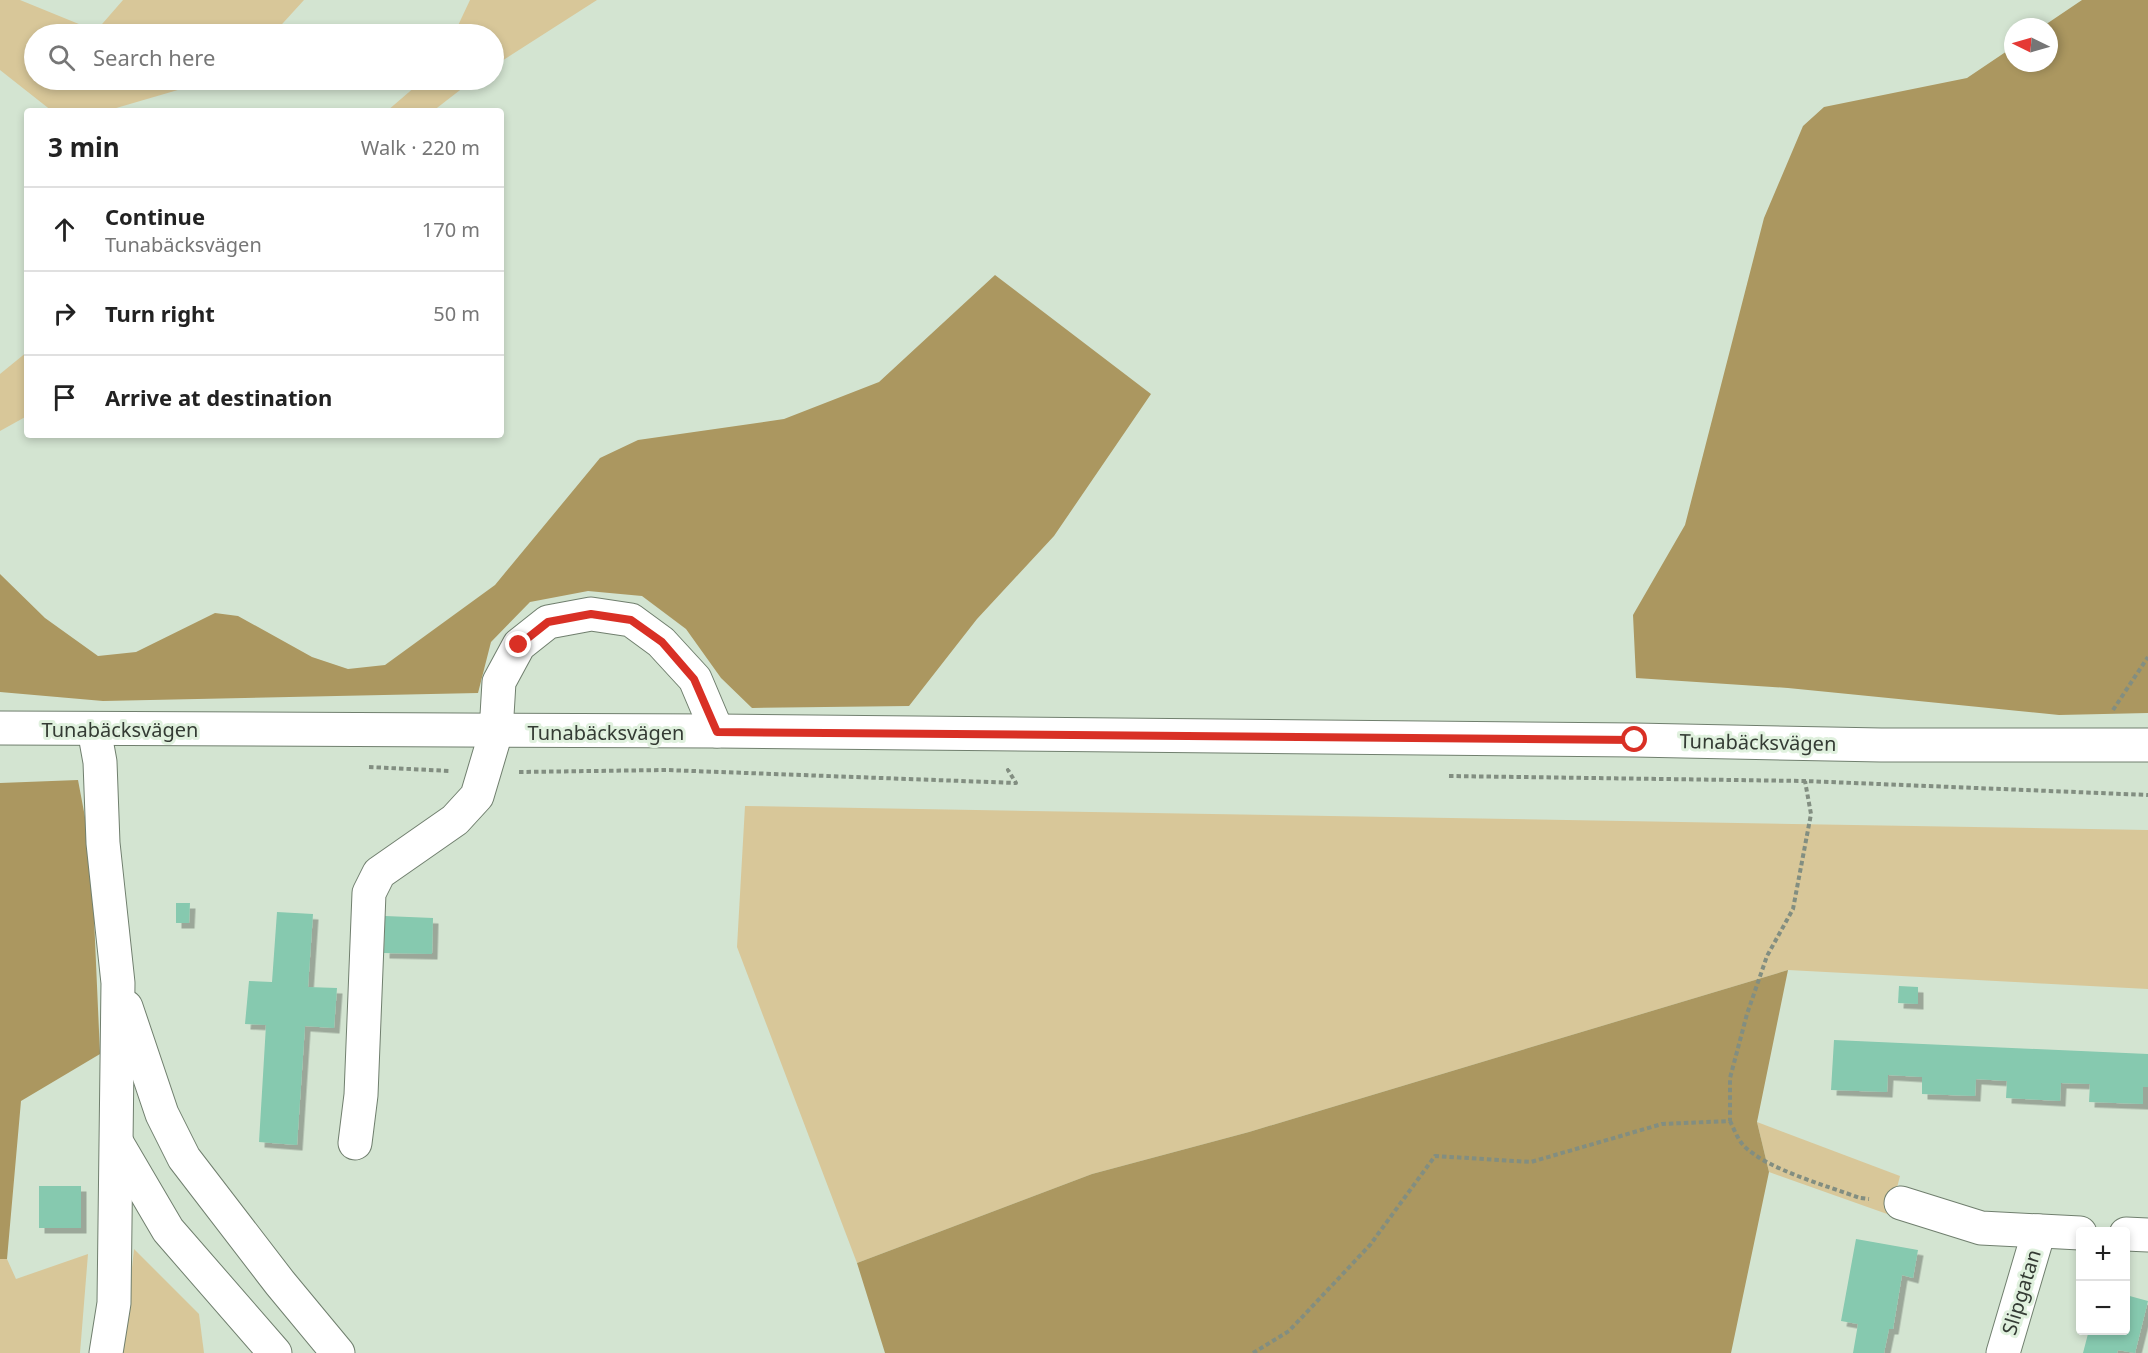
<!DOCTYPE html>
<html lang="en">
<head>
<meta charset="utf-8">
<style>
	:root { --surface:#fff; --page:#f6f6f6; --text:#222; --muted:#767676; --line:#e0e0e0 }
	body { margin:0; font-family:"Noto Sans",sans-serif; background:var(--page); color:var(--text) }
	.controls { position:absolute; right:18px; bottom:18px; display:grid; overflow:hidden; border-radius:6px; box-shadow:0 3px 9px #0003 }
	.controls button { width:54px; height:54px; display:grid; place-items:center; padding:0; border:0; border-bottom:2px solid var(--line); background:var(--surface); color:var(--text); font:30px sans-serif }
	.compass { position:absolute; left:2004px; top:18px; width:54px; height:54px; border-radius:50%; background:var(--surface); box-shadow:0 3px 9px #0003; rotate:275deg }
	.stop { position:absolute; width:18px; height:18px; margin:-14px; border:4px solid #d93025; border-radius:50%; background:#fff }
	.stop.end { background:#d93025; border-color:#fff; box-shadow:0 2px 6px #0008 }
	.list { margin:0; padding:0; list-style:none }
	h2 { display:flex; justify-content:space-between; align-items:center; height:78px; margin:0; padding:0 24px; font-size:26px }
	h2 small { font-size:20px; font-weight:400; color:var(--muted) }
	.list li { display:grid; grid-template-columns:39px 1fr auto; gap:18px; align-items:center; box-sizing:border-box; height:84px; padding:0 24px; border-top:2px solid var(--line) }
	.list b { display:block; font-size:22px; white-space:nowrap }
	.list p { margin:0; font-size:20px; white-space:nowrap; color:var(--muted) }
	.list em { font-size:20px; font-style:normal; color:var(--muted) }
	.icon { flex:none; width:33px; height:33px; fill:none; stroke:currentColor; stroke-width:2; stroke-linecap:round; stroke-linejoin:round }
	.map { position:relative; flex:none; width:2148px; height:1353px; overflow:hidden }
	.search { position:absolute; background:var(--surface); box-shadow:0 3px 9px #0003; left:24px; top:24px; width:480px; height:66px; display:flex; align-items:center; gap:15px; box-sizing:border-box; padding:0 21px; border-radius:33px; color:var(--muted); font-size:22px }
	.panel { position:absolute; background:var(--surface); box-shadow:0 3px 9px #0003; left:24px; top:108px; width:480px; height:330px; border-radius:6px }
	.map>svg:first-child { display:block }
	.green { fill:#d8c799 }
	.forest { fill:#ab9760 }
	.building { fill:#86c9af; filter:url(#shadow) }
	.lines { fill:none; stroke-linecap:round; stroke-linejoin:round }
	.minor-casing { stroke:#707f6e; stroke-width:35 }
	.path { stroke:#828e81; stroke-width:4; stroke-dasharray:4.5 3; stroke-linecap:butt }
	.minor { stroke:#fff; stroke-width:33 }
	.route { stroke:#d93025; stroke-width:8 }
	.labels { text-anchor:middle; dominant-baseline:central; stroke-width:6; stroke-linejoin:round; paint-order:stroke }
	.street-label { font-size:20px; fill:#343b34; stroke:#e0f1de }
</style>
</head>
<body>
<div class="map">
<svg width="2148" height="1353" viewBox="0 0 2148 1353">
	<defs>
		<filter id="shadow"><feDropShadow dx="5.5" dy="5.5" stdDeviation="0" flood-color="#0004"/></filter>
	</defs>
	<rect width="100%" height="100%" fill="#d3e4d1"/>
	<!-- green -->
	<g class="green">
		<polygon points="0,0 20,0 96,31 123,0 304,0 273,34 34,34 34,80 212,80 106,111 52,111 0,70"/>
		<polygon points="470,0 597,0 494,66 494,34 454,34"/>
		<polygon points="423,80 473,80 433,111 387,111"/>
		<polygon points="27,352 27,416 0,431 0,374"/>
		<polygon points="745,806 2148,830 2148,989 1788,970 1249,1132 1092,1174 857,1263 737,947"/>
		<polygon points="1757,1122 1900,1176 1890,1215 1769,1172"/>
		<polygon points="134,1249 199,1314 204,1353 123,1353"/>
		<polygon points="88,1254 80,1353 0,1353 0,1259 7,1259 16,1279"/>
	</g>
	<!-- forest -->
	<g class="forest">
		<polygon points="2082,0 2148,0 2148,713 2059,715 1788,688 1636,678 1633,615 1685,525 1764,218 1803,126 1824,107 1967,78 2013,47 2013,63 2049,63 2049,27 2042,27"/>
		<polygon points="995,275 1151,394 1054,536 977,619 909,706 752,708 721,678 686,629 642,596 588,591 530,602 491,642 478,693 103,701 0,692 0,574 45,618 98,656 136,652 215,613 238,616 312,657 348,669 385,665 495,585 600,458 638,440 784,419 879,382"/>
		<polygon points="78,780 91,849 100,1054 21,1101 7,1259 0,1259 0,783"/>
		<polygon points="1788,970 1757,1122 1769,1172 1731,1353 885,1353 857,1263 1092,1174 1249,1132"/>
	</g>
	<!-- building -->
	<g class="building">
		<polygon points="176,903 190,903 189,923 176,923"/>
		<polygon points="277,912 313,914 308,987 337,988 334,1028 305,1026 297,1145 259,1142 266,1025 245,1024 249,981 272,982"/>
		<polygon points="385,916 433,918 432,954 384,953"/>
		<polygon points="1899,986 1918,987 1918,1004 1898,1003"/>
		<polygon points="1834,1040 2148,1054 2148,1087 2143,1087 2143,1104 2089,1102 2090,1084 2061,1083 2060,1101 2006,1098 2007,1081 1976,1079 1975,1096 1922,1094 1922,1077 1888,1075 1887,1092 1831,1090"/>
		<rect x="39" y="1186" width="42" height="42"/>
		<polygon points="1856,1239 1918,1250 1913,1278 1902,1275 1893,1329 1889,1329 1884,1353 1853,1353 1858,1324 1841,1321"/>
		<polygon points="2126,1295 2148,1301 2135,1353 2118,1350 2117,1353 2083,1353 2089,1330 2126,1330"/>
	</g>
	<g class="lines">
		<!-- minor casing -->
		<g class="minor-casing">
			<g id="minor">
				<polyline points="0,728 717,731 1635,740 1881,745 2148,745"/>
				<polyline points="94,729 100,762 103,843 118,983 114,1303 106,1353"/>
				<polyline points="126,1007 162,1114 184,1158 280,1283 338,1353"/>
				<polyline points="117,1143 168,1230 275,1353"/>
				<polyline points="355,1143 361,1095 369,893 379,873 455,820 477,796 496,732 499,682 519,645 548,622 591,614 631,620 661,642 695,679 717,731"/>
				<polyline points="1901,1203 1981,1228 2080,1233"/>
				<polyline points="2126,1234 2148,1235"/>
				<polyline points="2003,1353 2039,1231"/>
			</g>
		</g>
		<!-- path -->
		<g class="path">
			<polyline points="2113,710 2148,657"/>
			<polyline points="369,767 449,771"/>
			<polyline points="519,772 666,770 1016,783 1008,770 1009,770"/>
			<polyline points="1449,776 1805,781 2148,795"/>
			<path d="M1730,1121C1734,1129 1738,1140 1744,1146C1768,1170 1828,1186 1860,1198L1869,1199"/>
			<polyline points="1253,1353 1289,1331 1370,1245 1435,1156 1531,1162 1662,1124 1730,1121 1730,1078 1747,1014 1767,956 1793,909 1811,814 1805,781"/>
		</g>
		<!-- minor -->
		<use href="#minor" class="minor"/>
	</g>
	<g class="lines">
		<!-- route -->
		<polyline class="route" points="519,645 548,622 591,614 631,620 662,642 694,679 717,732 1635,740"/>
	</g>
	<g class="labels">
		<!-- street labels -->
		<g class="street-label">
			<text x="120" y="729">Tunabäcksvägen</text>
			<text x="606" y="732">Tunabäcksvägen</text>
			<text transform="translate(1758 742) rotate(1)">Tunabäcksvägen</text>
			<text transform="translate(2021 1292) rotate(-73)">Slipgatan</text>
		</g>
	</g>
</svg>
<div class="controls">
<button>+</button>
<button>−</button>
</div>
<svg class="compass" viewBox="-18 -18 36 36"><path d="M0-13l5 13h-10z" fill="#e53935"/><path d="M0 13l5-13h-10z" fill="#767676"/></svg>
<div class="stop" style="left:1635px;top:740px"></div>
<div class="stop end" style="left:519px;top:645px"></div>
<div class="search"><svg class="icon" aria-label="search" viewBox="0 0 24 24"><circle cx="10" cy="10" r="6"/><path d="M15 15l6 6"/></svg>Search here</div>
<section class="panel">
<h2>3 min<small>Walk · 220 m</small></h2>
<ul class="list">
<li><svg class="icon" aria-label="ahead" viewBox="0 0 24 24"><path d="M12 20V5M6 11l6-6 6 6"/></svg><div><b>Continue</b><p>Tunabäcksvägen</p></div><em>170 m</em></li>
<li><svg class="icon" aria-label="right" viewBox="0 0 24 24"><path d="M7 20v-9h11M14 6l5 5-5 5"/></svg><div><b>Turn right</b></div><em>50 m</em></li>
<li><svg class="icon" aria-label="arrive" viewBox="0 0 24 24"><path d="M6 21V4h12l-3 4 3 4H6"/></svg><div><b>Arrive at destination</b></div></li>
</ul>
</section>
</div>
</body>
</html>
